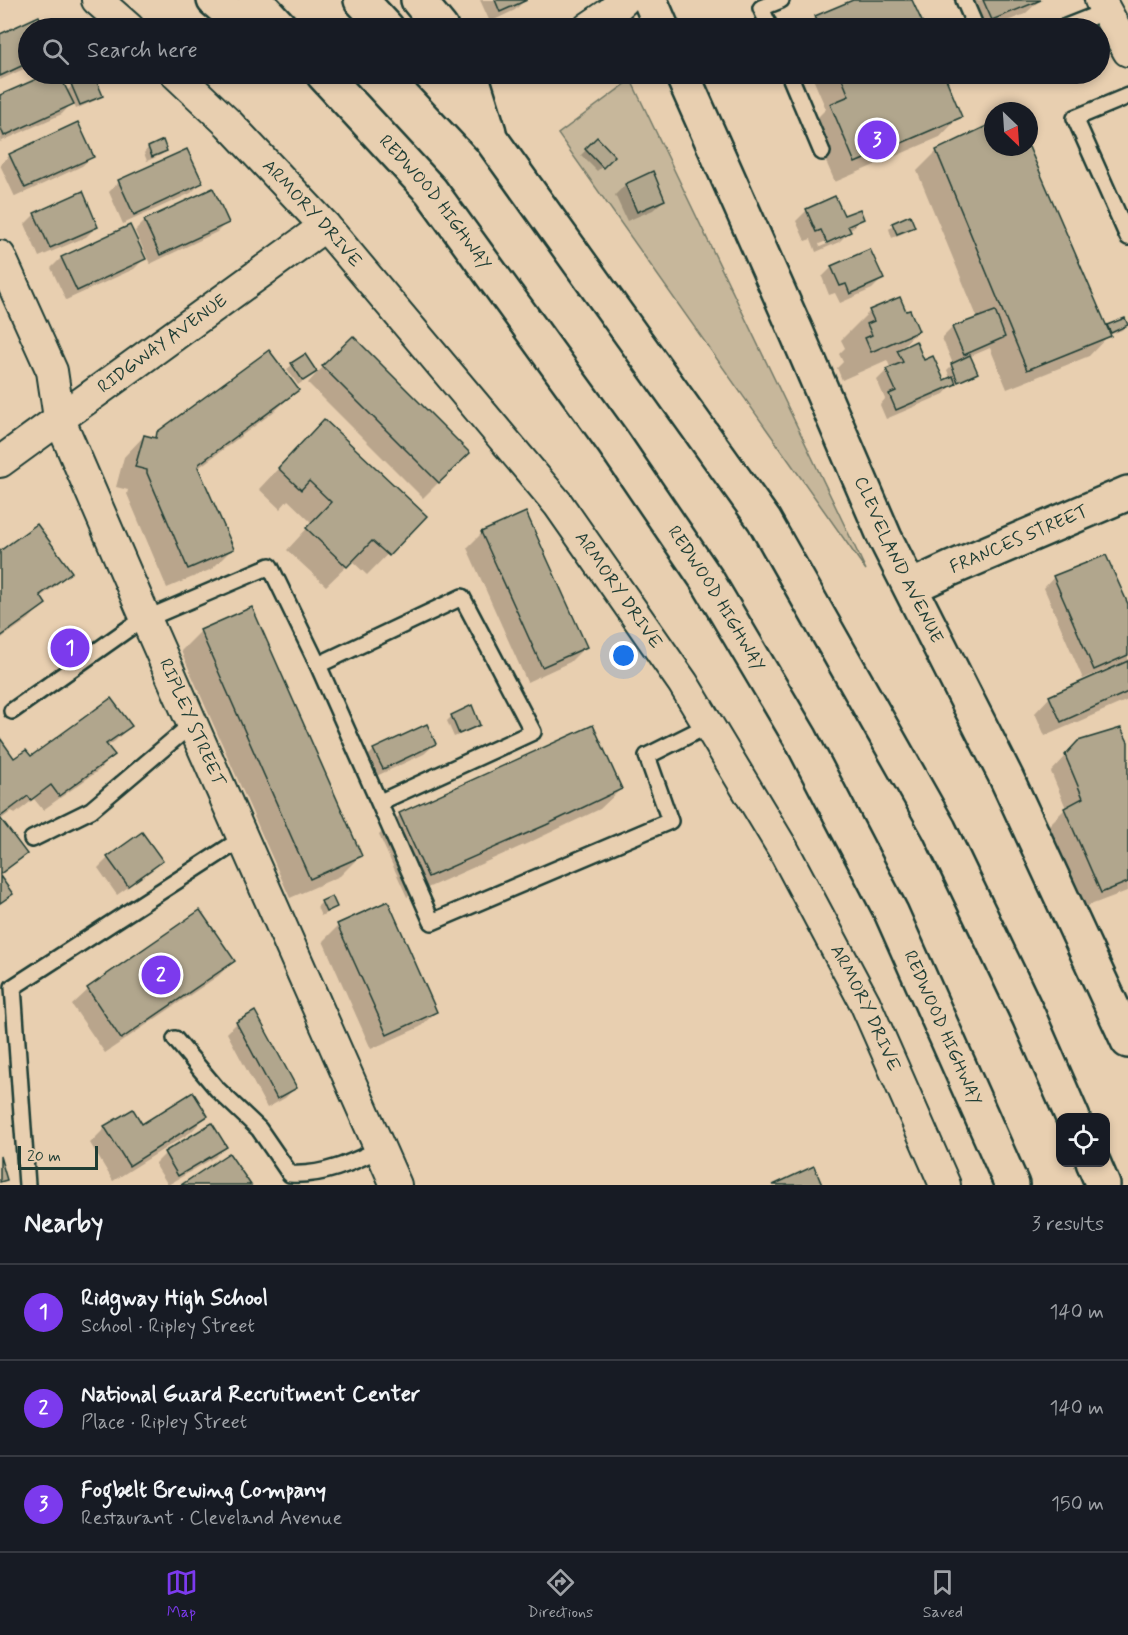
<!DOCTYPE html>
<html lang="en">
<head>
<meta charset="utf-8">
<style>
	:root { --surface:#171b24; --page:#242831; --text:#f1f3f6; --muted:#9ea1a6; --line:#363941; --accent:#7c3aed }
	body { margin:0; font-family:Mynerve,sans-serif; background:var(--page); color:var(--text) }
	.controls { position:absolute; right:18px; bottom:18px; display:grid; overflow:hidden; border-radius:12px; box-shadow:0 3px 9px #0003 }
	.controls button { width:54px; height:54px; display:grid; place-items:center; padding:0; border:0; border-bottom:2px solid var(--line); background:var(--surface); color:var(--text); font:30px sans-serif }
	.compass { position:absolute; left:984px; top:102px; width:54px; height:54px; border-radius:50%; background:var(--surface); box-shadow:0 3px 9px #0003; rotate:155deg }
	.scale { position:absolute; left:18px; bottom:15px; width:80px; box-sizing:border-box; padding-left:6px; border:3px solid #1f3d34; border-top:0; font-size:16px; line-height:21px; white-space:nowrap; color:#1f3d34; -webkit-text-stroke:4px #e8cfb0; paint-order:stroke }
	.you { position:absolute; left:624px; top:656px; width:21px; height:21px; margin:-15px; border:4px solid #fff; border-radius:50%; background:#1a73e8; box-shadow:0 0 0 9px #1a73e833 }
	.badge { display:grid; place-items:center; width:39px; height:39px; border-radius:50%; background:var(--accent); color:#fff; font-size:20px; font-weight:700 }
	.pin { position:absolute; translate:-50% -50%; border:3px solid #fff; box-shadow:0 2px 6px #0006 }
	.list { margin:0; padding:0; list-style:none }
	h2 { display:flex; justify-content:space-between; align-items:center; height:78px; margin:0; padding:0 24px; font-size:26px }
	h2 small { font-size:20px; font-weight:400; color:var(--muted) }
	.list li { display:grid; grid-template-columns:39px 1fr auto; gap:18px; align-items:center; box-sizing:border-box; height:96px; padding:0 24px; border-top:2px solid var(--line) }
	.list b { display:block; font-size:22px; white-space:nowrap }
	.list p { margin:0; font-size:20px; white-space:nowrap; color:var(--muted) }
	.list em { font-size:20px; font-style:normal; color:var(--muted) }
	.icon { flex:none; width:33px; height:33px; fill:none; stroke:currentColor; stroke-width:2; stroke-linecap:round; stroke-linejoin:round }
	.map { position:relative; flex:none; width:1128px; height:1185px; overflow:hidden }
	.search { position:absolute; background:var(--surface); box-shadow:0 3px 9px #0003; left:18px; right:18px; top:18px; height:66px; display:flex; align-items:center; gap:15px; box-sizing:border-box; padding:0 21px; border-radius:33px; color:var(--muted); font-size:22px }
	.sheet { height:366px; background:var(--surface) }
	nav { display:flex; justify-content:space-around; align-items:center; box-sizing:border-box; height:84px; border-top:2px solid var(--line); background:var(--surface); font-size:16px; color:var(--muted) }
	nav a { display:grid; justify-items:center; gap:3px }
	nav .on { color:var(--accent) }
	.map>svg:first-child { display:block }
	.green { fill:#c7b79b; stroke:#737a68; stroke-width:1.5 }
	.shadow { fill:#0003; fill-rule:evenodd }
	.building { fill:#b1a68d; stroke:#1f3d34; stroke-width:1.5 }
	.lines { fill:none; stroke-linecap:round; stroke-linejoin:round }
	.service-casing { stroke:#1f3d34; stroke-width:20 }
	.minor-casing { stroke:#1f3d34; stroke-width:34 }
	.tertiary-casing { stroke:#1f3d34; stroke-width:38 }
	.motorway-casing { stroke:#1f3d34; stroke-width:38 }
	.service { stroke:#e8cfb0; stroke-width:15 }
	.minor { stroke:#e8cfb0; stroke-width:30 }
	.tertiary { stroke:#e8cfb0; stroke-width:33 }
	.motorway { stroke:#e8cfb0; stroke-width:33 }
	.labels { text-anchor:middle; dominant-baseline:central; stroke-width:4.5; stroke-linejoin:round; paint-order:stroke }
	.street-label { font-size:18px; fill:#1f3d34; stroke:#e8cfb0 }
</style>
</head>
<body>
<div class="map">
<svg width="1128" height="1185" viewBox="0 0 1128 1185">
	<rect width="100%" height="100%" fill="#e8cfb0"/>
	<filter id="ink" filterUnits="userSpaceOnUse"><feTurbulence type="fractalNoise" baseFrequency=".0167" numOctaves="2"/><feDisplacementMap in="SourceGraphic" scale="12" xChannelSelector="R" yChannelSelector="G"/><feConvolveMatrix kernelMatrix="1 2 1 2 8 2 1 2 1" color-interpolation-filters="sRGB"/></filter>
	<g filter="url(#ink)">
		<!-- green -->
		<polygon class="green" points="631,80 866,570 558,134"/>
		<!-- shadow -->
		<g class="shadow">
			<polygon points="480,0 525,0 515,10 490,22"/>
			<polygon points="857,0 911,0 923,28 805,28 816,17"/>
			<polygon points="961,0 1040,0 1025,14 990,28 974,28"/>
			<polygon points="38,18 43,28 28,28 28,67 0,80 0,35"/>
			<polygon points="51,74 58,74 66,92 72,86 101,95 96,100 76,109 73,102 62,114 0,142 0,97"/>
			<polygon points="811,74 942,74 960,116 940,137 835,182 810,125 826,109"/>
			<polygon points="993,125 993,147 1027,147 1106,329 1108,327 1126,325 1122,330 1109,335 1089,356 1007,389 990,348 969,357 976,372 971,377 953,384 944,394 886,419 880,405 885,399 877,380 887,370 891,369 887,360 842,380 837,368 843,362 839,354 845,348 841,340 870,311 899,299 906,313 918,331 897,351 915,343 923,362 943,382 950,378 947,370 953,364 942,338 952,328 978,319 917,171 937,151"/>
			<polygon points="597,139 613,156 597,171 581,155"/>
			<polygon points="162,142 166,150 161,155 147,161 144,153 148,148"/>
			<polygon points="10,155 93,156 82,166 15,197 0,165"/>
			<polygon points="119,182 201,183 191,193 123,224 109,192"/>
			<polygon points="625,185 664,200 653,210 627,221 615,195"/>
			<path d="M834,198L843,217L862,218L852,229L848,230L849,232L839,242L816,252L811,239L805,241L796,221L807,210ZM839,236V239L820,247L819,244Z"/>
			<polygon points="35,214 96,227 86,237 39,257 25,224"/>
			<polygon points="145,221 227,222 217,232 150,264 135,231"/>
			<polygon points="893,225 913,226 908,231 892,238 889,229"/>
			<polygon points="61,258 144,259 134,269 66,300 51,268"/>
			<polygon points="832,267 882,279 872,289 840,303 835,293 829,295 822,277"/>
			<polygon points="353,338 468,453 423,498 308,383 316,374 315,373 298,385 287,369 304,356 316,374"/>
			<polygon points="297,390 276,410 197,469 232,549 212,569 167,588 127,494 128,490 116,487 124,457 144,436 153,439 158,434"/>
			<polygon points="304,441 425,516 367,575 352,561 326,586 287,550 312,523 288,500 280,509 259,489"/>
			<polygon points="482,533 585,647 570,662 527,682 467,548"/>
			<polygon points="0,553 70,572 54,587 40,597 44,603 29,619 0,639"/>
			<polygon points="1054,577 1128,608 1128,700 1045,736 1035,713 1050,697 1120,667 1119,664 1083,679 1044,588"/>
			<polygon points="201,631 360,856 340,876 290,898 181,651"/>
			<polygon points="452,716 478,725 473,729 454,737 447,721"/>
			<polygon points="130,726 115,741 106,747 113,755 98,771 43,810 34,799 15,814 12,811 0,820 0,741 13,760 31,758"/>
			<polygon points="593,727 621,789 600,809 524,845 407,897 379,835 400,815"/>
			<polygon points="1079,742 1128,745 1128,893 1127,891 1085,907 1049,825 1066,808 1051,772"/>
			<polygon points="435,744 424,754 372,778 364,760 374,750"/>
			<polygon points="0,821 25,854 0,876"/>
			<polygon points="108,858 161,860 151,871 117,895 98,868"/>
			<polygon points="322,902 335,907 330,911 321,916 317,907"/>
			<polygon points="200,912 233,961 218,976 105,1053 72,1005 88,990"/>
			<polygon points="338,926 436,1012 420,1027 371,1049 323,941"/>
			<polygon points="237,1023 295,1088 285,1098 267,1108 227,1033"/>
			<polygon points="206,1116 191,1132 113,1181 90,1143 105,1128 142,1126"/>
			<polygon points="212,1125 225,1147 215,1157 168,1185 155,1164 165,1154"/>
		</g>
		<!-- building -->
		<g class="building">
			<polygon points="495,0 527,0 500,12"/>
			<polygon points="853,0 912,0 925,28 820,28 815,16"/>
			<polygon points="983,0 1041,0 992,20"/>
			<polygon points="39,16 45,28 28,28 28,63 0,76 0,34"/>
			<polygon points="48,74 59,74 74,104 4,136 0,126 0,95"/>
			<polygon points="840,74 944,74 962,117 855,163 830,104 849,96"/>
			<polygon points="94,75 103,96 80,105 71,84"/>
			<polygon points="78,122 94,157 25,188 9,154"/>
			<polygon points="993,123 993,147 1029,147 1111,336 1027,370 936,150"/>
			<polygon points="597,137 615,156 603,168 585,149"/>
			<polygon points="163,140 167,151 152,157 148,147"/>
			<polygon points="187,149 203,183 134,215 118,180"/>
			<polygon points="653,171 665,200 637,212 625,184"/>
			<polygon points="213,188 229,223 160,255 144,220"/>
			<polygon points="83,191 98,227 50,248 34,213"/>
			<polygon points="835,196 844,215 860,209 864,219 848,226 851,232 827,243 821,230 816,232 806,209"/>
			<polygon points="910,215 915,227 897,234 892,223"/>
			<polygon points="130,225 146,259 77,291 61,257"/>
			<polygon points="870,249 884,279 850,294 846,284 840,286 831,266"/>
			<polygon points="900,297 906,311 910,310 919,331 871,352 865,338 872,335 867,324 874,321 869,310"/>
			<polygon points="995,311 1005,337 964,355 952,327"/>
			<polygon points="1125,318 1128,325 1111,333 1107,325"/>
			<polygon points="353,336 470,453 439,483 322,366"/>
			<polygon points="916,341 924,360 933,356 944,380 953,376 956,384 896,410 889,394 896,391 886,369 903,362 897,350"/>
			<polygon points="269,350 299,390 199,464 198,467 234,549 188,569 147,473 147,470 135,467 144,435 156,438 157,432"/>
			<polygon points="305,354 317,372 303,381 291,363"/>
			<polygon points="970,355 978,373 958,382 951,364"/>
			<polygon points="324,419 427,516 389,556 372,541 347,567 306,528 331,502 309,481 301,490 278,468"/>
			<polygon points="526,512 587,647 542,667 481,532"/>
			<polygon points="37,524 72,572 40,595 46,604 0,637 0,551"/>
			<polygon points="1106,555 1128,604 1128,655 1094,670 1053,576"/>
			<polygon points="252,607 362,856 310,879 200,630"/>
			<polygon points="1128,661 1128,692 1061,722 1049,696"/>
			<polygon points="111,698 132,726 106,744 115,755 59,796 51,785 31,800 28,796 0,817 0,738 14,758 26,750 31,756"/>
			<polygon points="472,705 480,725 459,734 451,715"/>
			<polygon points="427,724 436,744 383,769 373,749"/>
			<polygon points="593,725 622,789 546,825 428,877 399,813"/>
			<polygon points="1121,728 1128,742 1128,882 1101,893 1064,808 1083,798 1065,755 1078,741"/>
			<polygon points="0,818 27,854 0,874"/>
			<polygon points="142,832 163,861 128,886 107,857"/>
			<polygon points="0,876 13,894 0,903"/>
			<polygon points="332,896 337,907 326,912 321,901"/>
			<polygon points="388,901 437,1012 387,1035 337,924"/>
			<polygon points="200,910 235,961 121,1039 87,988"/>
			<polygon points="255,1011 297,1088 277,1099 236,1022"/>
			<polygon points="193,1092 208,1116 129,1166 104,1126 133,1109 142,1124"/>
			<polygon points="212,1123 227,1147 178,1176 164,1152"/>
			<polygon points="229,1153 251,1185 181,1185"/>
			<polygon points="0,1156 7,1180 0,1182"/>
			<polygon points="814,1166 822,1185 773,1185"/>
		</g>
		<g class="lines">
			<!-- service casing -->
			<g class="service-casing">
				<g id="service">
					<polyline points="964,0 976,28"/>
					<polyline points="770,28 761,8 781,0"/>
					<polyline points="1063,28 1106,11"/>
					<polyline points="789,74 822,152"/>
					<polyline points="1128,96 1075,118 1128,237"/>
					<polyline points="12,711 128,629 146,619 270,566 318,665"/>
					<polyline points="380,802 533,732 462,597 318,665 432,922 670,821 647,756 709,725"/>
					<polyline points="32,839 91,810 192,724"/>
					<path d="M175,1039L217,1089L259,1129L290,1174C323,1176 351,1163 380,1149"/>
					<polyline points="27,1185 13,987 243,838"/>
				</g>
			</g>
			<!-- minor casing -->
			<g class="minor-casing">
				<g id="minor">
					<polyline points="97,0 129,28"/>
					<polyline points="1100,0 1128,51"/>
					<polyline points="588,28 610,13 624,0"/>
					<path id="s1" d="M176,74L229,124L325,226L558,504L683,683L783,849L865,1003L945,1185"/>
					<path id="s2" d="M0,256L52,371L59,418L146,619L396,1185"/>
					<path id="s3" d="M0,462L325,226"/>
				</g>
			</g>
			<!-- tertiary casing -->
			<g class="tertiary-casing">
				<g id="tertiary">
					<polyline points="650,0 662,28"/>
					<path id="s4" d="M682,74L797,333L885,538L1006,777L1128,1041"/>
					<path id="s5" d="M911,587L950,569L1128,493"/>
				</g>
			</g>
			<!-- motorway casing -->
			<g class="motorway-casing">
				<g id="motorway">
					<polyline points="214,0 247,28"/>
					<polyline points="255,0 281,28"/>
					<polyline points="361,0 387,28"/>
					<polyline points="418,0 441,28"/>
					<path id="s6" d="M323,74L431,191L613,442L707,580L801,739L891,912L1012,1185"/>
					<polyline points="430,74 491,139 764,520 939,829 1029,1017 1073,1118"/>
					<polyline points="471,74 489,132"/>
					<polyline points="1093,1162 1103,1185"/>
				</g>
			</g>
			<!-- service -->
			<use href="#service" class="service"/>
			<!-- minor -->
			<use href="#minor" class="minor"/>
			<!-- tertiary -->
			<use href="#tertiary" class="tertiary"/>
			<!-- motorway -->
			<use href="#motorway" class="motorway"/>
		</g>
	</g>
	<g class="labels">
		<!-- street labels -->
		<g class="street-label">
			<text stroke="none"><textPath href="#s6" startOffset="171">REDWOOD HIGHWAY</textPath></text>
			<text stroke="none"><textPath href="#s1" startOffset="195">ARMORY DRIVE</textPath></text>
			<text stroke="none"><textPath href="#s3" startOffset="201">RIDGWAY AVENUE</textPath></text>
			<text stroke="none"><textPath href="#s5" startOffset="118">FRANCES STREET</textPath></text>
			<text stroke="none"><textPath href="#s4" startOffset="532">CLEVELAND AVENUE</textPath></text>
			<text stroke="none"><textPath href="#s1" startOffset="681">ARMORY DRIVE</textPath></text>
			<text stroke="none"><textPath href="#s6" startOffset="657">REDWOOD HIGHWAY</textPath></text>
			<text stroke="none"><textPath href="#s2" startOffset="506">RIPLEY STREET</textPath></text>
			<text stroke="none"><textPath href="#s1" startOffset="1167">ARMORY DRIVE</textPath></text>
			<text stroke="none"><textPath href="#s6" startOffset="1143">REDWOOD HIGHWAY</textPath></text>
		</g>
	</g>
</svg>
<div class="controls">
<button><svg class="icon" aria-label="locate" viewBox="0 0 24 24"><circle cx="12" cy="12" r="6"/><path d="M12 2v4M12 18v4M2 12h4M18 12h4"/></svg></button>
</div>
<svg class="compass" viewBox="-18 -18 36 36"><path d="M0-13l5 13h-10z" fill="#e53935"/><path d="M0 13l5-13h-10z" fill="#9ea1a6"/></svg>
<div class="scale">20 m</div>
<div class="you"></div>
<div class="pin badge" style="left:70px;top:648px">1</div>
<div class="pin badge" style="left:161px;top:975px">2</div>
<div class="pin badge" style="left:877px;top:140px">3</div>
<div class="search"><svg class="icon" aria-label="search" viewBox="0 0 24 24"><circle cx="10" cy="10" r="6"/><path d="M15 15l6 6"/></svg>Search here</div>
</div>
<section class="sheet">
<h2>Nearby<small>3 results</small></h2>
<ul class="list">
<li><span class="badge">1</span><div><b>Ridgway High School</b><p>School · Ripley Street</p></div><em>140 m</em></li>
<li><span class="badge">2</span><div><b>National Guard Recruitment Center</b><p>Place · Ripley Street</p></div><em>140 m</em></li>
<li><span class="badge">3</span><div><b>Fogbelt Brewing Company</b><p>Restaurant · Cleveland Avenue</p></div><em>150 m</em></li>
</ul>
</section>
<nav>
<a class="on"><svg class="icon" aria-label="map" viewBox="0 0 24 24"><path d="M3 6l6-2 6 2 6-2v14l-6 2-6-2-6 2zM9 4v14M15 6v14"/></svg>Map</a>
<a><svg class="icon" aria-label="directions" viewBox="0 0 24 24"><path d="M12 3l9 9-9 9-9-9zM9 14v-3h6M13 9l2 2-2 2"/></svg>Directions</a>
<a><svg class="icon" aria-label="saved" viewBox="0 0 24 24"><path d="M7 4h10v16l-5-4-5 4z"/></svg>Saved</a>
</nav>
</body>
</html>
